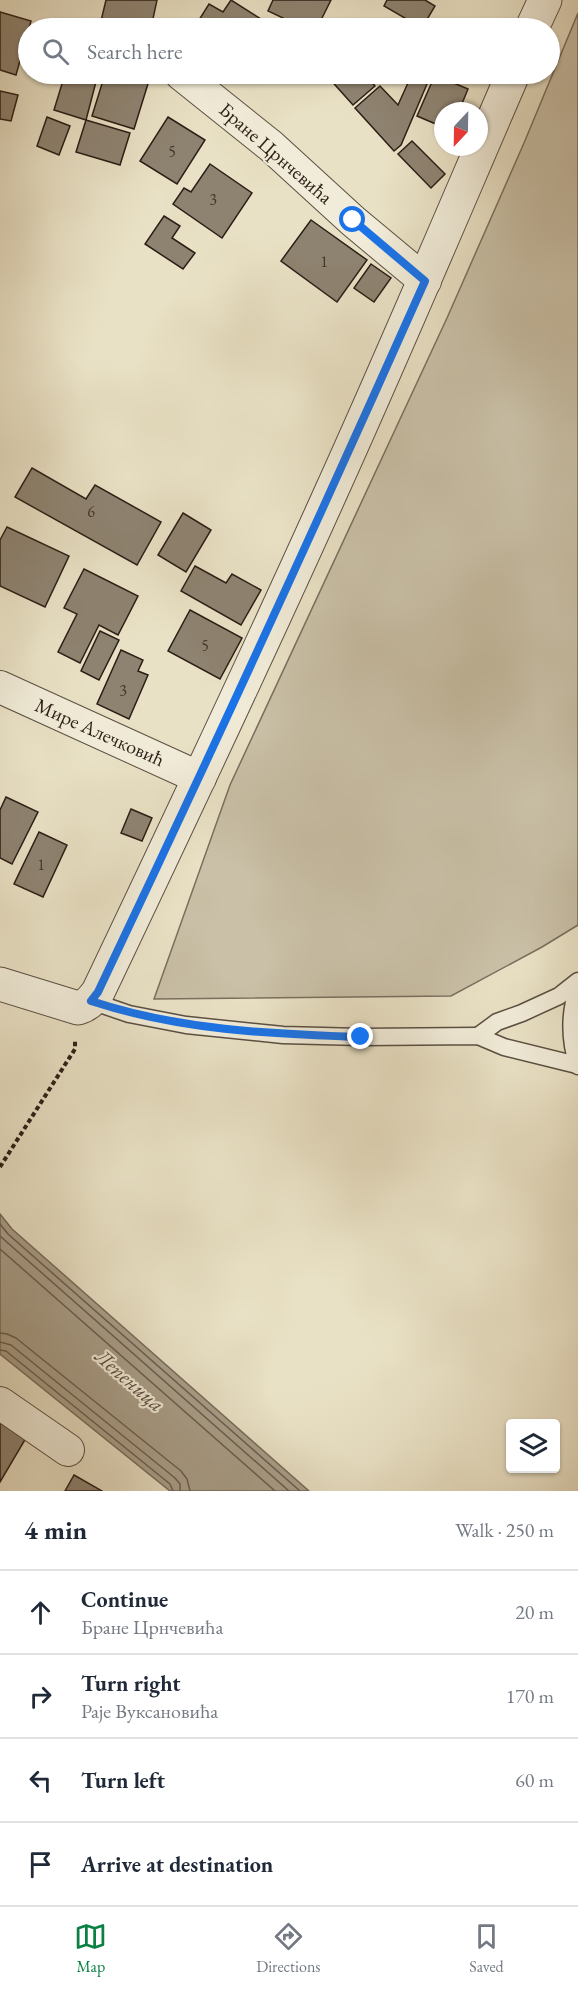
<!DOCTYPE html>
<html lang="en">
<head>
<meta charset="utf-8">
<style>
	:root { --surface:#fff; --page:#f2f2f3; --text:#1f2937; --muted:#747a83; --line:#e0e1e3; --accent:#0b8043 }
	body { margin:0; font-family:"EB Garamond",serif; background:var(--page); color:var(--text) }
	.controls { position:absolute; right:18px; bottom:18px; display:grid; overflow:hidden; border-radius:6px; box-shadow:0 2px 4px #0004 }
	.controls button { width:54px; height:54px; display:grid; place-items:center; padding:0; border:0; border-bottom:2px solid var(--line); background:var(--surface); color:var(--text); font:30px sans-serif }
	.compass { position:absolute; left:434px; top:102px; width:54px; height:54px; border-radius:50%; background:var(--surface); box-shadow:0 2px 4px #0004; rotate:202deg }
	.stop { position:absolute; width:18px; height:18px; margin:-14px; border:4px solid #1a73e8; border-radius:50%; background:#fff }
	.stop.end { background:#1a73e8; border-color:#fff; box-shadow:0 2px 6px #0008 }
	.list { margin:0; padding:0; list-style:none }
	h2 { display:flex; justify-content:space-between; align-items:center; height:78px; margin:0; padding:0 24px; font-size:26px }
	h2 small { font-size:20px; font-weight:400; color:var(--muted) }
	.list li { display:grid; grid-template-columns:39px 1fr auto; gap:18px; align-items:center; box-sizing:border-box; height:84px; padding:0 24px; border-top:2px solid var(--line) }
	.list b { display:block; font-size:22px; white-space:nowrap }
	.list p { margin:0; font-size:20px; white-space:nowrap; color:var(--muted) }
	.list em { font-size:20px; font-style:normal; color:var(--muted) }
	.icon { flex:none; width:33px; height:33px; fill:none; stroke:currentColor; stroke-width:2; stroke-linecap:round; stroke-linejoin:round }
	.map { position:relative; flex:none; width:578px; height:1491px; overflow:hidden }
	.search { position:absolute; background:var(--surface); box-shadow:0 2px 4px #0004; left:18px; right:18px; top:18px; height:66px; display:flex; align-items:center; gap:15px; box-sizing:border-box; padding:0 21px; border-radius:33px; color:var(--muted); font-size:22px }
	.sheet { height:414px; background:var(--surface) }
	nav { display:flex; justify-content:space-around; align-items:center; box-sizing:border-box; height:84px; border-top:2px solid var(--line); background:var(--surface); font-size:16px; color:var(--muted) }
	nav a { display:grid; justify-items:center; gap:3px }
	nav .on { color:var(--accent) }
	.map>svg:first-child { display:block }
	.green { fill:#c9c0a7; stroke:#7a6f5e; stroke-width:1.5 }
	.water { fill:#a99f8a; stroke:#776b5c; stroke-width:1.5 }
	.lines { fill:none; stroke-linecap:round; stroke-linejoin:round }
	.shore { stroke:#6a5e50; stroke-width:1.5 }
	.building { fill:#8e8371; stroke:#2c1e16; stroke-width:1.5 }
	.service-casing { stroke:#5b4f42; stroke-width:19 }
	.minor-casing { stroke:#5b4f42; stroke-width:34 }
	.tertiary-casing { stroke:#5b4f42; stroke-width:35 }
	.path { stroke:#2c1e16; stroke-width:4; stroke-dasharray:4.5 3; stroke-linecap:butt }
	.service { stroke:#f1ecd9; stroke-width:16 }
	.minor { stroke:#f1ecd9; stroke-width:32 }
	.tertiary { stroke:#f1ecd9; stroke-width:33 }
	.route { stroke:#1a73e8; stroke-width:8 }
	.labels { text-anchor:middle; dominant-baseline:central; stroke-width:4.5; stroke-linejoin:round; paint-order:stroke }
	.number-label { font-size:16px; fill:#44372d }
	.street-label { font-size:20px; fill:#2c1e16; stroke:#f1ecd9 }
	.water-label { font-size:21px; font-style:italic; fill:#584b3f; stroke:#f1ecd9 }
</style>
</head>
<body>
<div class="map">
<svg width="578" height="1491" viewBox="0 0 578 1491">
	<rect width="100%" height="100%" fill="#e9e1c5"/>
	<filter id="stains"><feTurbulence type="fractalNoise" baseFrequency=".00333" numOctaves="4"/><feColorMatrix values="0 0 0 0 .2 0 0 0 0 .09 0 0 0 0 .02 0 0 0 .5 -.17"/></filter>
	<radialGradient id="worn" r=".72"><stop offset=".6" stop-color="#630" stop-opacity="0"/><stop offset="1" stop-color="#630" stop-opacity=".3"/></radialGradient>
	<!-- green -->
	<polygon class="green" points="578,13 578,925 542,947 451,996 154,999 230,785 447,318 524,143"/>
	<!-- water -->
	<polygon class="water" points="0,1214 12,1229 309,1491 170,1491 0,1354"/>
	<g class="lines">
		<!-- shore -->
		<g class="shore">
			<polyline points="0,1224 8,1234 300,1491"/>
			<polyline points="0,1236 289,1491"/>
			<polyline points="0,1249 275,1491"/>
			<polyline points="0,1333 7,1334 16,1338 181,1471 187,1479 190,1491"/>
			<polyline points="0,1342 11,1345 175,1478 180,1484 180,1491"/>
			<polyline points="0,1350 6,1351 170,1484 173,1491"/>
		</g>
	</g>
	<!-- building -->
	<g class="building">
		<polygon points="106,0 157,0 151,28 138,28 101,21"/>
		<polygon points="231,0 272,26 271,28 194,28 209,4 223,12"/>
		<polygon points="273,0 331,0 319,24 309,19 304,28 268,11"/>
		<polygon points="387,0 425,0 435,6 422,28 384,6"/>
		<polygon points="0,12 31,21 16,75 0,70"/>
		<polygon points="65,74 82,74 97,78 86,120 54,110"/>
		<polygon points="105,74 151,74 134,129 92,116"/>
		<polygon points="332,74 364,74 375,86 353,105 328,77"/>
		<polygon points="412,74 421,74 430,77 401,145 394,151 355,108 380,86 398,105"/>
		<polygon points="435,75 468,89 459,111 443,111 443,127 417,116"/>
		<polygon points="0,91 18,95 11,121 0,119"/>
		<polygon points="47,117 70,126 59,155 37,146"/>
		<polygon points="168,117 205,140 177,184 140,161"/>
		<polygon points="86,120 130,133 120,165 76,152"/>
		<polygon points="412,141 445,174 431,188 398,154"/>
		<polygon points="210,164 252,193 222,238 173,204 184,188 191,192"/>
		<polygon points="164,216 180,226 172,238 195,253 183,269 145,244"/>
		<polygon points="311,220 367,260 337,302 281,261"/>
		<polygon points="371,264 391,278 374,302 354,288"/>
		<polygon points="32,468 86,499 95,485 161,522 137,565 15,497"/>
		<polygon points="183,513 211,530 186,572 158,555"/>
		<polygon points="7,527 69,556 45,607 0,586 0,540"/>
		<polygon points="195,566 226,583 232,574 261,590 241,625 181,591"/>
		<polygon points="84,569 138,596 118,635 99,625 80,663 58,652 77,614 64,608"/>
		<polygon points="190,610 242,638 220,679 168,651"/>
		<polygon points="100,631 119,640 99,680 81,671"/>
		<polygon points="121,650 143,660 138,671 148,675 129,719 97,704"/>
		<polygon points="6,797 38,812 12,864 0,858 0,810"/>
		<polygon points="131,809 152,818 142,841 121,833"/>
		<polygon points="39,832 67,845 43,897 14,884"/>
		<polygon points="0,1423 26,1438 0,1482"/>
		<polygon points="74,1475 102,1491 65,1491"/>
	</g>
	<g class="lines">
		<!-- service casing -->
		<g class="service-casing">
			<g id="service">
				<path d="M578,987C569,1014 569,1039 578,1066"/>
				<polyline points="91,1001 129,1014 186,1025 283,1035 361,1037 478,1036 504,1047 577,1065"/>
				<polyline points="478,1036 497,1022 522,1013 559,996 578,981"/>
			</g>
		</g>
		<!-- minor casing -->
		<g class="minor-casing">
			<g id="minor">
				<polyline points="181,74 271,146 353,221 425,281"/>
				<polyline points="0,687 200,778"/>
				<polyline points="0,1403 68,1450"/>
			</g>
		</g>
		<!-- tertiary casing -->
		<g class="tertiary-casing">
			<g id="tertiary">
				<polyline points="532,28 545,0"/>
				<path d="M0,984L78,1008C88,1005 92,1000 98,992C177,826 256,659 331,492C394,353 453,213 513,74"/>
			</g>
		</g>
		<!-- path -->
		<polyline class="path" points="0,1167 75,1049 75,1039"/>
		<!-- service -->
		<use href="#service" class="service"/>
		<!-- minor -->
		<use href="#minor" class="minor"/>
		<!-- tertiary -->
		<use href="#tertiary" class="tertiary"/>
	</g>
	<g class="lines">
		<!-- route -->
		<path class="route" d="M353,220L425,281C319,519 210,756 98,992L91,1001C179,1030 269,1034 361,1037"/>
	</g>
	<g class="labels">
		<!-- number labels -->
		<g class="number-label">
			<text x="172" y="151">5</text>
			<text x="213" y="199">3</text>
			<text x="324" y="261">1</text>
			<text x="91" y="511">6</text>
			<text x="205" y="645">5</text>
			<text x="123" y="690">3</text>
			<text x="41" y="864">1</text>
		</g>
		<!-- street labels -->
		<g class="street-label">
			<text transform="translate(276 153) rotate(41)">Бране Црнчевића</text>
			<text transform="translate(100 732) rotate(24)">Мире Алечковић</text>
		</g>
		<!-- water labels -->
		<g class="water-label">
			<text transform="translate(130 1380) rotate(41)">Лепеница</text>
		</g>
	</g>
	<rect width="100%" height="100%" filter="url(#stains)"/>
	<rect width="100%" height="100%" fill="url(#worn)"/>
</svg>
<div class="controls">
<button><svg class="icon" aria-label="layers" viewBox="0 0 24 24"><path d="M12 4l9 5-9 5-9-5zM3 14l9 5 9-5"/></svg></button>
</div>
<svg class="compass" viewBox="-18 -18 36 36"><path d="M0-13l5 13h-10z" fill="#e53935"/><path d="M0 13l5-13h-10z" fill="#747a83"/></svg>
<div class="stop" style="left:353px;top:220px"></div>
<div class="stop end" style="left:361px;top:1037px"></div>
<div class="search"><svg class="icon" aria-label="search" viewBox="0 0 24 24"><circle cx="10" cy="10" r="6"/><path d="M15 15l6 6"/></svg>Search here</div>
</div>
<section class="sheet">
<h2>4 min<small>Walk · 250 m</small></h2>
<ul class="list">
<li><svg class="icon" aria-label="ahead" viewBox="0 0 24 24"><path d="M12 20V5M6 11l6-6 6 6"/></svg><div><b>Continue</b><p>Бране Црнчевића</p></div><em>20 m</em></li>
<li><svg class="icon" aria-label="right" viewBox="0 0 24 24"><path d="M7 20v-9h11M14 6l5 5-5 5"/></svg><div><b>Turn right</b><p>Раје Вуксановића</p></div><em>170 m</em></li>
<li><svg class="icon" aria-label="left" viewBox="0 0 24 24"><path d="M17 20v-9H6M10 6l-5 5 5 5"/></svg><div><b>Turn left</b></div><em>60 m</em></li>
<li><svg class="icon" aria-label="arrive" viewBox="0 0 24 24"><path d="M6 21V4h12l-3 4 3 4H6"/></svg><div><b>Arrive at destination</b></div></li>
</ul>
</section>
<nav>
<a class="on"><svg class="icon" aria-label="map" viewBox="0 0 24 24"><path d="M3 6l6-2 6 2 6-2v14l-6 2-6-2-6 2zM9 4v14M15 6v14"/></svg>Map</a>
<a><svg class="icon" aria-label="directions" viewBox="0 0 24 24"><path d="M12 3l9 9-9 9-9-9zM9 14v-3h6M13 9l2 2-2 2"/></svg>Directions</a>
<a><svg class="icon" aria-label="saved" viewBox="0 0 24 24"><path d="M7 4h10v16l-5-4-5 4z"/></svg>Saved</a>
</nav>
</body>
</html>
